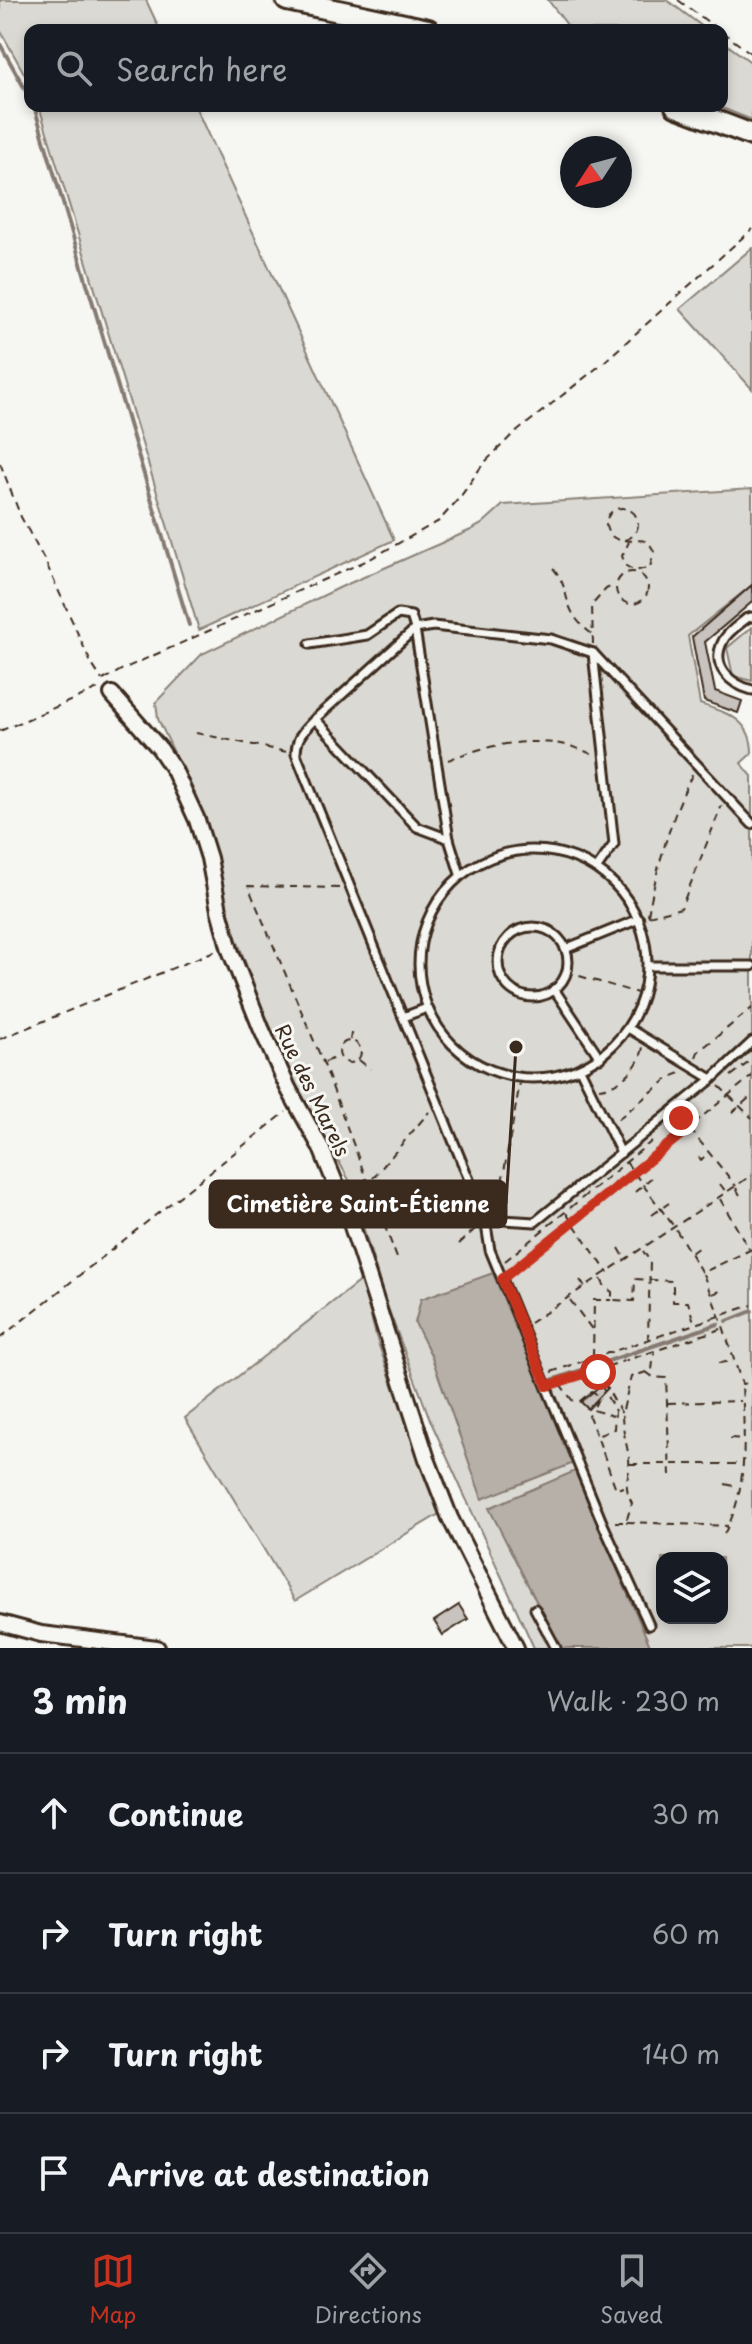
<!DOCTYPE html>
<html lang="en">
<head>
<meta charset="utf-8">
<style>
	:root { --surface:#171b24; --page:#242831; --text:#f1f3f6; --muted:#9ea1a6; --line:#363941; --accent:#c8321e }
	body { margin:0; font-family:"Playpen Sans",sans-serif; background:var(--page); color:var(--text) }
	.controls { position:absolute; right:24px; bottom:24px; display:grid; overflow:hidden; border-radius:16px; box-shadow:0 4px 12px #0003 }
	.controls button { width:72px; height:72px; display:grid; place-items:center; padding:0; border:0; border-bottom:2px solid var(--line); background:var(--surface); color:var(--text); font:40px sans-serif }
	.compass { position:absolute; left:560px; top:136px; width:72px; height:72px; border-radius:50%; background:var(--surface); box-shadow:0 4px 12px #0003; rotate:234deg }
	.stop { position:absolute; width:24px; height:24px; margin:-18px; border:6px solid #c8321e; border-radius:50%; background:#fff }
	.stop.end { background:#c8321e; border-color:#fff; box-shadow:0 2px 8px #0008 }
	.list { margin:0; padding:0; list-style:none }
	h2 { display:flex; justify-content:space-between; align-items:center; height:104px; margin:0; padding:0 32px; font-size:34px }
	h2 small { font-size:26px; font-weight:400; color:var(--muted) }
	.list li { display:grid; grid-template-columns:52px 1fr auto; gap:24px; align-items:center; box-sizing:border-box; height:120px; padding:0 32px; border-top:2px solid var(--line) }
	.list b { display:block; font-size:30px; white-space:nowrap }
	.list em { font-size:26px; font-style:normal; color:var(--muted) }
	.icon { flex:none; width:44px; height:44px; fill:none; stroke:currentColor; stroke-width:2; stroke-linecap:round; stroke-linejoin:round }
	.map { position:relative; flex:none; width:752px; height:1648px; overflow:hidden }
	.search { position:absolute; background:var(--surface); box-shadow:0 4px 12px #0003; left:24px; right:24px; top:24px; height:88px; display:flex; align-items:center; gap:20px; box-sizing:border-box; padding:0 28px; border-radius:16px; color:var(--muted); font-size:30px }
	.sheet { height:584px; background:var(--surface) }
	nav { display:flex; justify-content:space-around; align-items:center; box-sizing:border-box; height:112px; border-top:2px solid var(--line); background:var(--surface); font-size:22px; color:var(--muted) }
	nav a { display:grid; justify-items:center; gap:4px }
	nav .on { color:var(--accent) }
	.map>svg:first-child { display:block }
	.green { fill:#dad9d3; stroke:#8a8278; stroke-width:2; fill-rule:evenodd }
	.water { fill:#b6b0a9; stroke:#857a71; stroke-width:2 }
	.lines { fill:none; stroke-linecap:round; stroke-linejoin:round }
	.stream { stroke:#857a71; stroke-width:4 }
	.building { fill:#c8c3be; stroke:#3b2a1e; stroke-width:2 }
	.lane-casing { stroke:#3b2a1e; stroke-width:13 }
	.street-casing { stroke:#3b2a1e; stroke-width:20 }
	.secondary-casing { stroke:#3b2a1e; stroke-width:26 }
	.path { stroke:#3b2a1e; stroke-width:2; stroke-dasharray:8 6; stroke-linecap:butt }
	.lane { stroke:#f6f6f2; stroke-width:7 }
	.street { stroke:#f6f6f2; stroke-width:14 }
	.secondary { stroke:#f6f6f2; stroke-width:20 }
	.route { stroke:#c8321e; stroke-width:10 }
	.labels { text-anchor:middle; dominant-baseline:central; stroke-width:6; stroke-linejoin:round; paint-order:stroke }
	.street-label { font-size:20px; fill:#3b2a1e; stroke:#f6f6f2 }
	.leader { fill:none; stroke:#3b2a1e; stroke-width:3 }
	.callout-dot { fill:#3b2a1e; stroke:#f6f6f2; stroke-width:3 }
	.callout { fill:#3b2a1e; stroke:#3b2a1e; stroke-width:3 }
	.callout-label { font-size:22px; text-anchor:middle; font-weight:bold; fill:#fff }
</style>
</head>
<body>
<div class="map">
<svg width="752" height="1648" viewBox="0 0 752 1648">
	<rect width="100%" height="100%" fill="#f6f6f2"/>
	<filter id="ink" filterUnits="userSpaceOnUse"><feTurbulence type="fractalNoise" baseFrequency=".0125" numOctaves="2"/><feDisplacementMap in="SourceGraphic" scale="16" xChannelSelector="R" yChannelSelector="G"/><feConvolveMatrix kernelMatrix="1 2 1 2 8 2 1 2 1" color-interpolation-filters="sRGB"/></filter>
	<g filter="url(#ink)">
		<!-- green -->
		<g class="green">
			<polygon points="0,0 146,0 160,30 30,30 30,84 0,30"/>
			<polygon points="548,0 667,0 707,30 571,30"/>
			<polygon points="722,41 752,63 752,120 717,106 722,106"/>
			<polygon points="39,106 195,106 394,540 199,630"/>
			<polygon points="752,248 752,389 680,309"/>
			<path d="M752,489V585L688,636L700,704C727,713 752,719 752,753L741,763L752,776V1648H534L431,1422L385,1300L349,1180L297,1086L262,1008L229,918L208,824L158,719L156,702L202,654L341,587L471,530L482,524L503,505ZM662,1558H722V1618H662Z"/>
			<polygon points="752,627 752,681 733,676 727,648"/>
			<polygon points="361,1280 378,1343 439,1514 295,1601 185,1418"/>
		</g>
		<!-- water -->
		<g class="water">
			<polygon points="493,1273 574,1463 482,1499 431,1355 415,1323 421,1299"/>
			<polygon points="575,1471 651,1648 560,1648 489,1508"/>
		</g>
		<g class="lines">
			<!-- stream -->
			<g class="stream">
				<polyline points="0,44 30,98"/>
				<polyline points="34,106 189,625"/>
				<polyline points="727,1321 752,1311"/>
				<polyline points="549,1381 718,1324"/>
			</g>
		</g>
		<!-- building -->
		<g class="building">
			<polygon points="752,585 752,602 705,642 715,691 742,701 738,713 704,701 692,637"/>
			<polygon points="603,1383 608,1388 588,1409 581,1402"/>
			<polygon points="459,1605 468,1619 443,1635 434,1621"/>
		</g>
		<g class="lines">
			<!-- lane casing -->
			<g class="lane-casing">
				<g id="lane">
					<path d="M752,617L747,618C740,624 727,632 723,641C710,666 730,684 752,690"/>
					<polyline points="310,644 367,635 398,614 411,616 415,629 449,839 460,874"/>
					<polyline points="593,653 614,844 597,868"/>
					<polyline points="315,719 417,827 449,839"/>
					<path d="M752,824L593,653L551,639L433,626L415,629L315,719C304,730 296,737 296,754L485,1219L535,1222L712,1079L752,1042"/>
					<circle cx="533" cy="964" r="114"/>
					<circle cx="533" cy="962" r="35"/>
					<polyline points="565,949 639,919"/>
					<polyline points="648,966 752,966"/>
					<polyline points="554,989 600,1058"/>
					<polyline points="403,1017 427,1008"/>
					<polyline points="628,1028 712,1079"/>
					<polyline points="580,1069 621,1153"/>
					<polyline points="485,1219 490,1250 502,1279 602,1522 649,1625"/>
					<polyline points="535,1609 556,1648"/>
				</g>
			</g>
			<!-- street casing -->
			<g class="street-casing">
				<g id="street">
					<polyline points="112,694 160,749 174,770 197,820 209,858 219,910 230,950 261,1028 288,1088 321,1148 349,1217 427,1459 450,1518 516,1648"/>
					<polyline points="0,1623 41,1634 157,1648"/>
				</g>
			</g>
			<!-- secondary casing -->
			<g class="secondary-casing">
				<g id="secondary">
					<polyline points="287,0 428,30"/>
					<polyline points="676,106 752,135"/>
				</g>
			</g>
			<!-- path -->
			<g class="path">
				<polyline points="678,0 719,30"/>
				<polyline points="722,32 752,54"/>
				<polyline points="0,463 21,517 46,563 91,663 102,680"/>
				<circle cx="622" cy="524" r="16"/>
				<path d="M624,540C637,543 647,534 654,552L650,567L635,571L626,566L622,556L629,542"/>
				<path d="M553,568C573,591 559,610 592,634"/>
				<circle cx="632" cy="588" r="16"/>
				<polyline points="593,644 592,605 606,589 614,585"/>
				<polyline points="103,680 123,669 368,560 439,521 461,496 483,464 510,437 603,363 752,229"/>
				<polyline points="0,731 98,689"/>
				<polyline points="196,733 287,752"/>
				<path d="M448,760C490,743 550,732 593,755"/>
				<polyline points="339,888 248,886 323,1062 368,1184 429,1112"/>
				<path d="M648,915C657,867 671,816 693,773"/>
				<polyline points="648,916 681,908 722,805"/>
				<polyline points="566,972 644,995"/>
				<polyline points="0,1039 217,950"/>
				<polyline points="350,1040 352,1027"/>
				<circle cx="350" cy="1052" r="11"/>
				<polyline points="696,1057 698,1052 752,1008"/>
				<polyline points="359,1060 370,1069"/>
				<polyline points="325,1062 337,1057"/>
				<polyline points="731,1076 752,1060"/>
				<polyline points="719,1086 752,1118"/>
				<path d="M599,1088C620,1087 640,1067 643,1047"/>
				<polyline points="732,1113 750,1097"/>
				<polyline points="681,1118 736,1186"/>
				<polyline points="618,1119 670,1077 683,1072"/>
				<polyline points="699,1157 701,1160 708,1153"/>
				<polyline points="626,1162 675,1228 702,1273 752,1249"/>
				<polyline points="720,1184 726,1192"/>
				<polyline points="369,1185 397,1258"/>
				<polyline points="736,1188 741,1197"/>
				<polyline points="635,1192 651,1178"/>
				<polyline points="720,1199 749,1249"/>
				<polyline points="492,1208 500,1194 521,1077"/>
				<polyline points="566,1213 608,1273"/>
				<polyline points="652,1215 669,1203"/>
				<polyline points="459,1244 476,1228"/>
				<polyline points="619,1248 626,1260"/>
				<polyline points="643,1251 650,1261 648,1338"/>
				<polyline points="691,1253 699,1247"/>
				<polyline points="505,1261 652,1141"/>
				<polyline points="509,1274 752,1076"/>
				<polyline points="703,1274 722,1323 742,1384 752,1382"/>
				<polyline points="601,1279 605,1287 612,1292 612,1300 634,1301 635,1279 673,1281 673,1302 688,1302 694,1322"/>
				<polyline points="580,1280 585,1287"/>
				<polyline points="712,1294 720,1291"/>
				<polyline points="570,1300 594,1332"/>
				<polyline points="530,1323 752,1175"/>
				<polyline points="0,1338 286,1112"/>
				<polyline points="593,1357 594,1300 611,1300"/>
				<polyline points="719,1363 733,1361"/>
				<polyline points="596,1370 622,1414 631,1377 652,1370 654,1353"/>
				<polyline points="551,1372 752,1305"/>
				<polyline points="594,1372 615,1411 614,1429 597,1436 616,1489 624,1487"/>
				<polyline points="646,1372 653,1377 666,1378 670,1475"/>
				<polyline points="554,1384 724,1328"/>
				<polyline points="560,1384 572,1400 579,1402 592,1391 599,1396 593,1410"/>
				<polyline points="668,1403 741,1401"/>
				<polyline points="596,1435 589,1416 593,1410 613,1416"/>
				<polyline points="730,1438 743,1439"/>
				<polyline points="630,1464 743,1464"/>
				<polyline points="725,1484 738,1487"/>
				<path d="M615,1522H626L632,1503C621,1480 631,1479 629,1459C627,1443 622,1431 622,1414"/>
				<polyline points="626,1522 728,1526"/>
				<path d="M724,1534C749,1490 744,1433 742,1384"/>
			</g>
			<!-- lane -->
			<use href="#lane" class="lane"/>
			<!-- street -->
			<use href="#street" class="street"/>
			<!-- secondary -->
			<use href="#secondary" class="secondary"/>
		</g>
	</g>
	<g class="lines" filter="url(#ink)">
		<!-- route -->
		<polyline class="route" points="598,1372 596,1370 547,1386 502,1279 689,1128 681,1118"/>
	</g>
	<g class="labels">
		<!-- street labels -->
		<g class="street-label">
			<text transform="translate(313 1090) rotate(64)">Rue des Marels</text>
		</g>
	</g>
	<!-- callouts -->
	<path class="leader" d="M516 1047L506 1204"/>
	<circle class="callout-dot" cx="516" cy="1047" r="8"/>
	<rect class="callout" x="210" y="1181" width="296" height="46" rx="8"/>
	<g class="callout-label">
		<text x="358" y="1212">Cimetière Saint-Étienne</text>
	</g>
</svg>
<div class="controls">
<button><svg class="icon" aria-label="layers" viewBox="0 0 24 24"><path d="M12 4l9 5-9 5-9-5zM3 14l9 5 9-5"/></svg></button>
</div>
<svg class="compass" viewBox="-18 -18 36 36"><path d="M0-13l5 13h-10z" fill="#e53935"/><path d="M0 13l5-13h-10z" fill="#9ea1a6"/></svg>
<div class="stop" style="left:598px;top:1372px"></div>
<div class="stop end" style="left:681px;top:1118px"></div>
<div class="search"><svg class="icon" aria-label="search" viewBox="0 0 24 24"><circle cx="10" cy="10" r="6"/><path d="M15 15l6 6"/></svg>Search here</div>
</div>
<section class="sheet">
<h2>3 min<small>Walk · 230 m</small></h2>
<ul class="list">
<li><svg class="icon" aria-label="ahead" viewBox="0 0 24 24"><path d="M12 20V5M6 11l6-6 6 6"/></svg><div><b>Continue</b></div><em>30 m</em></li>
<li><svg class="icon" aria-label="right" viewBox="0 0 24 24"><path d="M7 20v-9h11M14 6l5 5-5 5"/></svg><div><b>Turn right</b></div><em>60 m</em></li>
<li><svg class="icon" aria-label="right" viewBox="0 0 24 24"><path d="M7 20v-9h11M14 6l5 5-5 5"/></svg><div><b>Turn right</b></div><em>140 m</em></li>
<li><svg class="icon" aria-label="arrive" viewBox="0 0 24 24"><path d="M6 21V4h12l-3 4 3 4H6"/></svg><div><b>Arrive at destination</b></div></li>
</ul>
</section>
<nav>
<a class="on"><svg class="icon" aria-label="map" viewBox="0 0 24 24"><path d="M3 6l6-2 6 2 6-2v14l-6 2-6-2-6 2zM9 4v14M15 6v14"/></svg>Map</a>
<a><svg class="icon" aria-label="directions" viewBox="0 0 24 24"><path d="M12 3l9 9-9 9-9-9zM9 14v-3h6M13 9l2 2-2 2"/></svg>Directions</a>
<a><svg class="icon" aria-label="saved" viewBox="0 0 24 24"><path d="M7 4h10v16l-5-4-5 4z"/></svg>Saved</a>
</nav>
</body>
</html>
